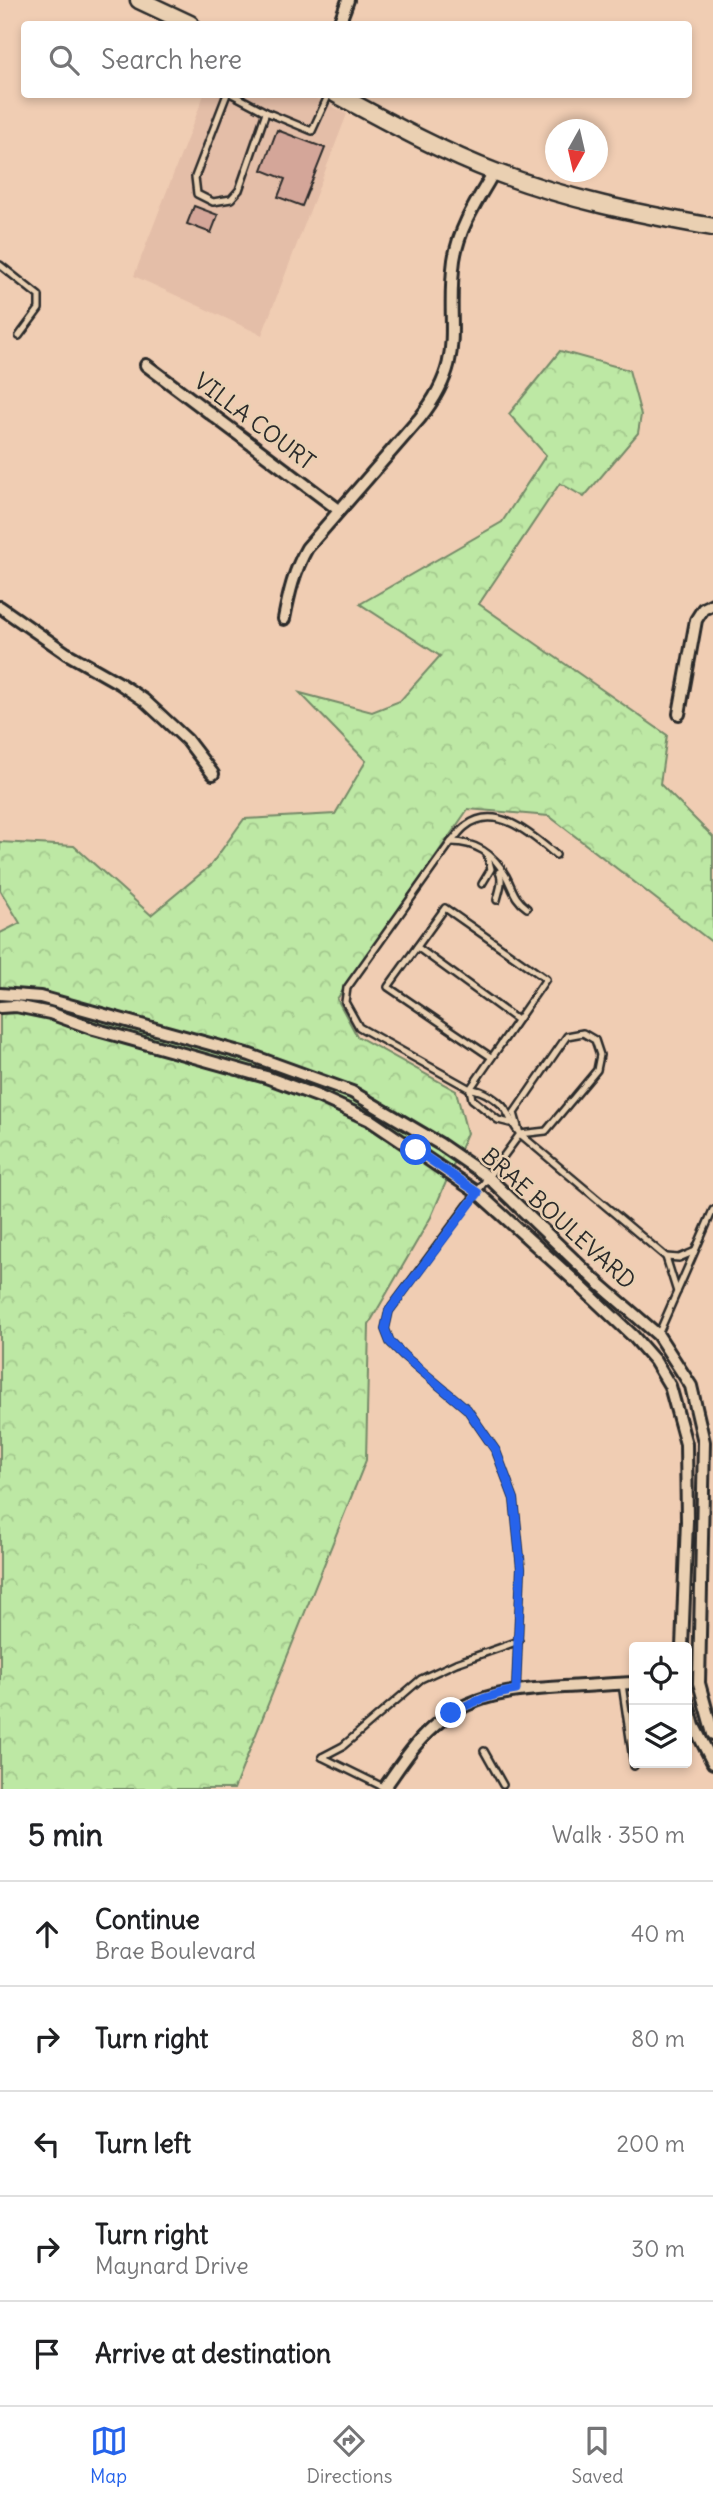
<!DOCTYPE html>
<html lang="en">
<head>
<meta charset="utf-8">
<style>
	:root { --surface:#fff; --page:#f2f2f2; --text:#202124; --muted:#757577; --line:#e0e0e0; --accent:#2563eb }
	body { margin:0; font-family:Delius,sans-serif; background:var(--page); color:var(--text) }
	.controls { position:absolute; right:21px; bottom:21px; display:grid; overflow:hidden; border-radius:7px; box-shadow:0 4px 10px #0003 }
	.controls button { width:63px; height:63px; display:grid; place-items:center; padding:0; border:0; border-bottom:2px solid var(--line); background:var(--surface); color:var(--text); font:35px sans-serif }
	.compass { position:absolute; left:545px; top:119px; width:63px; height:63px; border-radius:50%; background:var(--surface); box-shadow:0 4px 10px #0003; rotate:188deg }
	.stop { position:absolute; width:21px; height:21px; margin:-16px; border:5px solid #2563eb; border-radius:50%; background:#fff }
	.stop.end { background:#2563eb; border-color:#fff; box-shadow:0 2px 7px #0008 }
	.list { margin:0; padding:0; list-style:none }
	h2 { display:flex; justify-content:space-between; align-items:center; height:91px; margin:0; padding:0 28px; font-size:30px }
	h2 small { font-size:23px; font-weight:400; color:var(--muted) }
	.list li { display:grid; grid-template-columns:46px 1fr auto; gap:21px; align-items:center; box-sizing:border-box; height:105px; padding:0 28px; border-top:2px solid var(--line) }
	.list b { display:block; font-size:26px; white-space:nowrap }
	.list p { margin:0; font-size:23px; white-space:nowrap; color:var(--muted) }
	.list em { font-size:23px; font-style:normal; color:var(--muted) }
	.icon { flex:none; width:38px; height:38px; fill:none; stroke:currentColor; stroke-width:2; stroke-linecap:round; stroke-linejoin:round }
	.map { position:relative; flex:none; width:713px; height:1789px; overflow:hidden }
	.search { position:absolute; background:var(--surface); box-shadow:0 4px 10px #0003; left:21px; right:21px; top:21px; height:77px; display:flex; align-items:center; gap:18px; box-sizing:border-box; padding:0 24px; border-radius:7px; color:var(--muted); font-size:26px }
	.sheet { height:616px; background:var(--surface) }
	nav { display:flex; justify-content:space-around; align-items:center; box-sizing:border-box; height:98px; border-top:2px solid var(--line); background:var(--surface); font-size:19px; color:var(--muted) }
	nav a { display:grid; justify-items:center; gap:4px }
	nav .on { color:var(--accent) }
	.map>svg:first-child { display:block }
	.built { fill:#e4bea8 }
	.forest { fill:url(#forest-crowns); stroke:#748a68; stroke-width:2 }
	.building { fill:#d4a699; stroke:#2b2b2b; stroke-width:2 }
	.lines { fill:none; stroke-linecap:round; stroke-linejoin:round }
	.lane-casing { stroke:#2b2b2b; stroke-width:10 }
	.street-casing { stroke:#2b2b2b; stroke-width:16 }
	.secondary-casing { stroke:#2b2b2b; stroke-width:21 }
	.lane { stroke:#ead0b2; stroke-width:5 }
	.street { stroke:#ead0b2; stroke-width:10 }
	.secondary { stroke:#ead0b2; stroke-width:16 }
	.route { stroke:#2563eb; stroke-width:9 }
	.labels { text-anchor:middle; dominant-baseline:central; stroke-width:5; stroke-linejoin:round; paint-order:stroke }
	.street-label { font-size:23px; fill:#2b2b2b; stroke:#ead0b2 }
</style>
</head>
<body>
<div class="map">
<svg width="713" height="1789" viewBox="0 0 713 1789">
	<defs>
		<pattern id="forest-crowns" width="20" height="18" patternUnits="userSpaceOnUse" patternTransform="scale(1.75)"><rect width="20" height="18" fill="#bde8a4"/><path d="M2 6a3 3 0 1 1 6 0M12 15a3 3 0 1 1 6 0" fill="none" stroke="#a3c78d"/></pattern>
	</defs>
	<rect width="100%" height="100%" fill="#f0cdb3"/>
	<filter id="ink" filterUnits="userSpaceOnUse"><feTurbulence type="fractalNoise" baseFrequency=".0143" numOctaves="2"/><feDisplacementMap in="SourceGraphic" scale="14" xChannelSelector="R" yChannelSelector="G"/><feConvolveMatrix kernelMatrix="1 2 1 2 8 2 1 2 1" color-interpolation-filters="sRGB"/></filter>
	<g filter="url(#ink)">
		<!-- built -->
		<polygon class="built" points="204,95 308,95 347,114 262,335 134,276"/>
		<!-- forest -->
		<polygon class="forest" points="560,351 629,370 641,415 638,433 584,497 560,483 479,604 667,735 660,784 713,837 713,943 549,816 468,809 337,999 357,1036 456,1091 467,1133 431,1217 369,1324 366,1460 234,1789 0,1789 0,933 20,923 0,890 0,842 74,846 151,915 210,866 244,819 335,814 366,761 300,693 372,712 400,701 440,656 360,604 502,522 546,455 509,414"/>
		<!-- building -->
		<g class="building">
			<polygon points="277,130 325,148 302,206 278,197 285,179 262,170"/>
			<polygon points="194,206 218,215 211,233 187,224"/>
		</g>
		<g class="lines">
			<!-- lane casing -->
			<g class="lane-casing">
				<g id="lane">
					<polyline points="227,94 195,177 197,194 213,202 231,199 239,190 266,112 312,131 329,94"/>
					<polyline points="232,94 266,112"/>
					<polyline points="0,265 39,296 39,309 19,336"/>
					<path d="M451,842C476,842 493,853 506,876C513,889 514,899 527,908"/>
					<path d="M556,855C533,836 497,802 466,826C460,830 456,837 451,842L347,988L345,1002L359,1027L470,1089C482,1089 503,1102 508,1114C512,1122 514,1127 520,1134L666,1257L677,1292"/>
					<polyline points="482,884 491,869 487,854"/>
					<path d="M497,900C499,891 504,880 499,872"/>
					<polyline points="417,947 517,1020"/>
					<polyline points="491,1057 388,987 445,908 546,979 470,1089 472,1099 498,1120 510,1123"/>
					<polyline points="666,1257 679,1258 693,1252"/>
					<polyline points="658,1335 713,1210"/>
					<polyline points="622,1684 634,1766"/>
					<polyline points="516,1690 521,1568 514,1499 496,1451 467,1409 404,1356 390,1342 385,1329 389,1311 520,1134 546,1131 597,1070 600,1055 595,1040 583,1033 567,1036 514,1113 520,1134"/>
					<polyline points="484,1751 503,1785"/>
					<polyline points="322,1757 343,1746 421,1679 456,1663 519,1641"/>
					<polyline points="322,1757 385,1788"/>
				</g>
			</g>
			<!-- street casing -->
			<g class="street-casing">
				<g id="street">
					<polyline points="339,24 348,0"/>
					<polyline points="146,365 339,510"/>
					<polyline points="0,607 66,653 119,683 144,700 187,740 213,774"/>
					<path d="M284,619C289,593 294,571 307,548L420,418C468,357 445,328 454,260C459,227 478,199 494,172"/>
					<polyline points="679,714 696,620 703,609 713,604"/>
					<polyline points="0,994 40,997 250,1055 352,1092 440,1144 488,1177 596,1281 658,1335 691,1386 704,1442 699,1683 713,1734"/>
					<polyline points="0,1007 16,1006 50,1013 94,1029 266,1077 320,1097 370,1120 478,1193 575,1281 634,1337 655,1361 670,1386 686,1444 687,1521 682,1647"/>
					<polyline points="687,1701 694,1726 713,1763"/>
					<path d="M385,1787C400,1766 413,1745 432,1728C470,1693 515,1690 564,1687C587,1686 611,1684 634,1683"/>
				</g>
			</g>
			<!-- secondary casing -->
			<g class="secondary-casing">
				<g id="secondary">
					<polyline points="139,0 190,24"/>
					<path d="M336,94C388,122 440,151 495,172C566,199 639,214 713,227"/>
				</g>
			</g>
			<!-- lane -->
			<use href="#lane" class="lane"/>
			<!-- street -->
			<use href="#street" class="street"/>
			<!-- secondary -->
			<use href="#secondary" class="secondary"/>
		</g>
	</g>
	<g class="lines" filter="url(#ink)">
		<!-- route -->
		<path class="route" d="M416,1150L478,1193L389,1311L385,1329L390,1342L404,1356L467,1409L496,1451L514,1499L521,1568L516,1690C492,1694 472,1702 451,1713"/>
	</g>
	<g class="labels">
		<!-- street labels -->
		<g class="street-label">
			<text transform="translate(255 421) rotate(37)">VILLA COURT</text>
			<text transform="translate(559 1218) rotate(42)">BRAE BOULEVARD</text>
		</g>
	</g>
</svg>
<div class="controls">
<button><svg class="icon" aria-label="locate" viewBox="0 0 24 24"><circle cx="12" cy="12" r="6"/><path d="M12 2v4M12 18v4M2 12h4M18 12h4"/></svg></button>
<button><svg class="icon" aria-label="layers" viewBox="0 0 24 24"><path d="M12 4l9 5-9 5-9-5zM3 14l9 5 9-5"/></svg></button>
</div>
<svg class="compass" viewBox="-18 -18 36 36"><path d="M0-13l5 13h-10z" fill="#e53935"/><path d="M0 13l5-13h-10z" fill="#757577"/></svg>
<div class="stop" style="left:416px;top:1150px"></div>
<div class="stop end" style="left:451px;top:1713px"></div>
<div class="search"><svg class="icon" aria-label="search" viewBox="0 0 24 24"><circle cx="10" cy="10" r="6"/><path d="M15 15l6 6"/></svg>Search here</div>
</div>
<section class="sheet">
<h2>5 min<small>Walk · 350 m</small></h2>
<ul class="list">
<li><svg class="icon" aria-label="ahead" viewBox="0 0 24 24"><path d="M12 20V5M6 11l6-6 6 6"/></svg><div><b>Continue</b><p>Brae Boulevard</p></div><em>40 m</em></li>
<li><svg class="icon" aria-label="right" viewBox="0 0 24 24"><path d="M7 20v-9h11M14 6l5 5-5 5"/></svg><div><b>Turn right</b></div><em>80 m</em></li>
<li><svg class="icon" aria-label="left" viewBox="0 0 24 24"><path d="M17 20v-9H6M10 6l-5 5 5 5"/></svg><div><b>Turn left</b></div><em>200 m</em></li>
<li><svg class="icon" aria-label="right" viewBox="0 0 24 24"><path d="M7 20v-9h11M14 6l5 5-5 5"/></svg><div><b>Turn right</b><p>Maynard Drive</p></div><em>30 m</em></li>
<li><svg class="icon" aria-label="arrive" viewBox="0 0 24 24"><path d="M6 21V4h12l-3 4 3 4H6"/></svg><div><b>Arrive at destination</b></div></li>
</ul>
</section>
<nav>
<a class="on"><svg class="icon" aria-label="map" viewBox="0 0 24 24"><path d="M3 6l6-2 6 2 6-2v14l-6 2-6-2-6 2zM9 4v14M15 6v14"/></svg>Map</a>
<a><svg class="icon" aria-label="directions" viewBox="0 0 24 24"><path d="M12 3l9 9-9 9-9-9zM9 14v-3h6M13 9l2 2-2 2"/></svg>Directions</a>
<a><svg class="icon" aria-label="saved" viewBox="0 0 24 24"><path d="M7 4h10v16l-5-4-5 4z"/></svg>Saved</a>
</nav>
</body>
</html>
